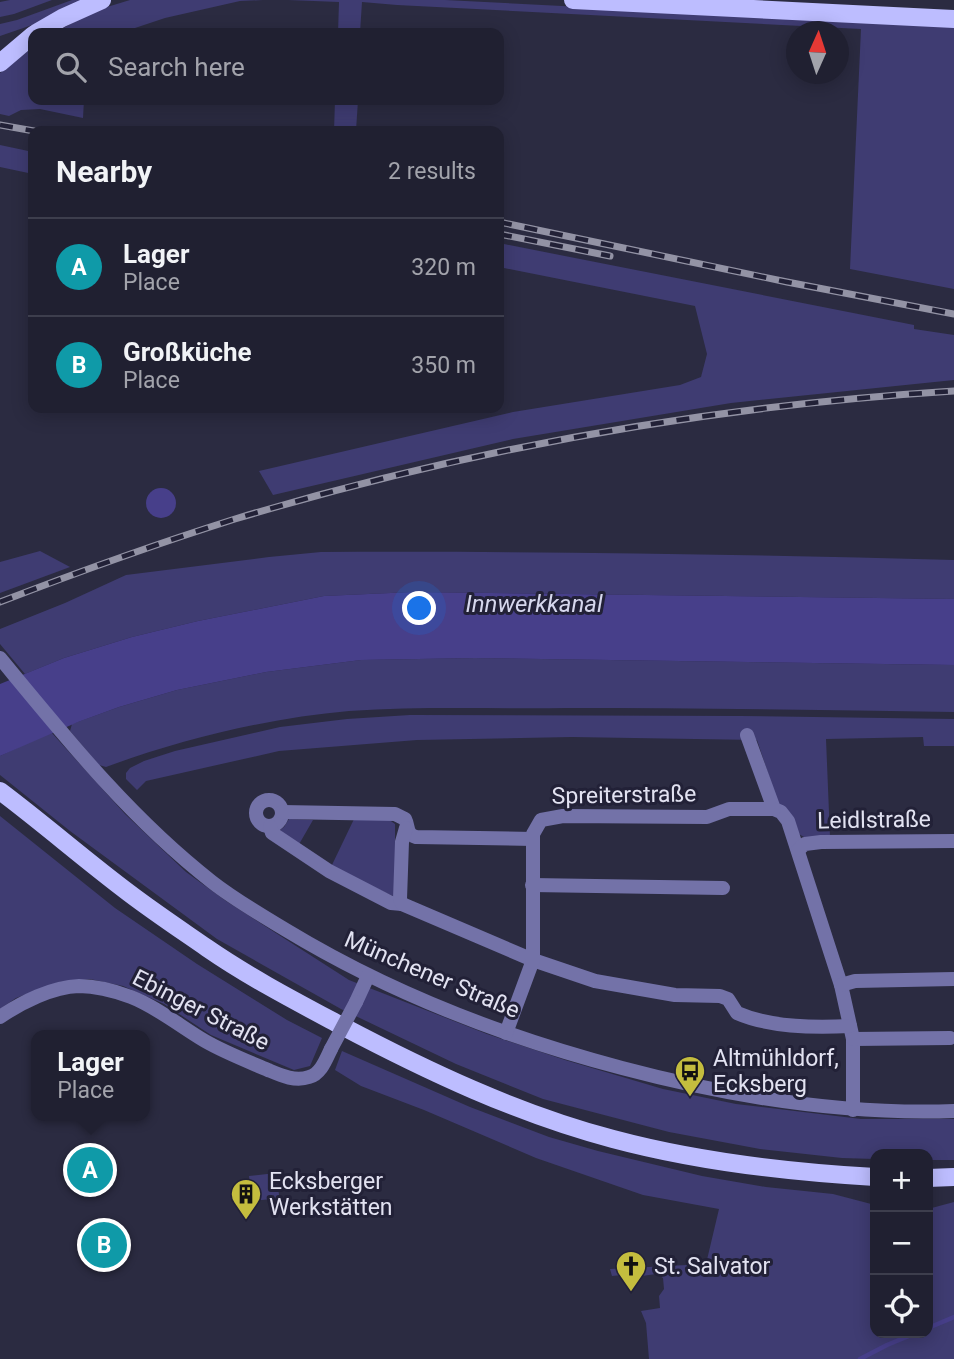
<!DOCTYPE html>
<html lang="en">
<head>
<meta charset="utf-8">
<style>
	:root { --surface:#202031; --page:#282839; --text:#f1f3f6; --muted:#a2a3ab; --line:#3d3e4d; --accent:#2563eb }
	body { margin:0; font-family:Roboto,sans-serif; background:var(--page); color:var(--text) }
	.controls { position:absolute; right:21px; bottom:21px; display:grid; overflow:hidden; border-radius:14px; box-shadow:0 4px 18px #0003 }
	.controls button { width:63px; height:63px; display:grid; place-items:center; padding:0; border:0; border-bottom:2px solid var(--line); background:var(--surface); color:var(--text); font:35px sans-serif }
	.compass { position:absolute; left:786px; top:21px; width:63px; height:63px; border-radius:50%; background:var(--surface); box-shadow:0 4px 18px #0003; rotate:3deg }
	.you { position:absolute; left:420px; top:609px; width:24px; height:24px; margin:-18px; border:5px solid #fff; border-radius:50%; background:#1a73e8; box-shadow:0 0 0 10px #1a73e833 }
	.badge { display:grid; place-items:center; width:46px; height:46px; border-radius:50%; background:var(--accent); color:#fff; font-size:23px; font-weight:700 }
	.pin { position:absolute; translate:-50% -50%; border:4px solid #fff; box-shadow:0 2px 7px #0006 }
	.popup { position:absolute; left:31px; top:1030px; width:119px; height:91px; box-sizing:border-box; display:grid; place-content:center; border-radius:14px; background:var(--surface); filter:drop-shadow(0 2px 5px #0005); font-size:23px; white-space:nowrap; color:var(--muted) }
	.popup b { font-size:26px; color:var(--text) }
	.popup::after { content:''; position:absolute; left:50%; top:100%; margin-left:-14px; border:14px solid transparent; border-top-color:var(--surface) }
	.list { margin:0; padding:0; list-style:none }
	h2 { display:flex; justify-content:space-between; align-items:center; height:91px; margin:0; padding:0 28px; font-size:30px }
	h2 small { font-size:23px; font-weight:400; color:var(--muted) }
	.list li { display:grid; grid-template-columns:46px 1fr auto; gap:21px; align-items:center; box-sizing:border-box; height:98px; padding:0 28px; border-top:2px solid var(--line) }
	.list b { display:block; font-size:26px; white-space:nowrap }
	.list p { margin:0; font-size:23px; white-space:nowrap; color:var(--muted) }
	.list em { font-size:23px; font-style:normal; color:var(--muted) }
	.icon { flex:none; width:38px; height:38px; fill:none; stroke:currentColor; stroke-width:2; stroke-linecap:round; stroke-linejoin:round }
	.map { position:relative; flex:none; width:954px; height:1359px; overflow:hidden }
	.search { position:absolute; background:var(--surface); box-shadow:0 4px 18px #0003; left:28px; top:28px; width:476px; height:77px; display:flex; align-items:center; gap:18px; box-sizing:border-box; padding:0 24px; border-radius:14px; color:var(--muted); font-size:26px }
	.panel { position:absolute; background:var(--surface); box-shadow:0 4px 18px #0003; left:28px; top:126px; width:476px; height:287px; border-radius:14px }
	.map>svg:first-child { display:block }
	.green { fill:#3f3c72 }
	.water { fill:#473f8a }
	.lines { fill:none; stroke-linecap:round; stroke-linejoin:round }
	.stream { stroke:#473f8a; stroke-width:4.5 }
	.minor { stroke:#7372a8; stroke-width:14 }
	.major { stroke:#bdbdff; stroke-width:18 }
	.rail-casing { stroke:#9393a5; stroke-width:7 }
	.rail { stroke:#222137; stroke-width:4.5; stroke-dasharray:13; stroke-linecap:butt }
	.minor-bridge { stroke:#7372a8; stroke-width:14 }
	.labels { text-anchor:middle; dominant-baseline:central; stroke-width:6; stroke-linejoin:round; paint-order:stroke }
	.street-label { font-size:23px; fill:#e2e2f1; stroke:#222137 }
	.poi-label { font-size:23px; fill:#e2e2f1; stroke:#222137; text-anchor:start }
	.water-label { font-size:24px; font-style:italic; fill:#d6d7ed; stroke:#222137 }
</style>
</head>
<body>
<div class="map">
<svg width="954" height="1359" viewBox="0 0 954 1359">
	<rect width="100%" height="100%" fill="#2b2b41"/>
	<!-- green -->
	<g class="green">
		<polygon points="10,0 52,0 14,14 0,17 0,2"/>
		<polygon points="72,0 85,0 35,24 0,36 0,24 17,20"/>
		<polygon points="130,0 263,0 240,1 165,18 120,33 54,33 94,11"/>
		<polygon points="288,0 445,0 954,26 954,289 850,269 861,29 397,5 362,2 360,33 338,33 339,2"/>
		<polygon points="33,47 33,100 84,100 83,118 40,109 21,110 9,116 0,114 0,73"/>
		<polygon points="335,100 358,100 356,131 334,131"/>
		<polygon points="0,145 33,152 33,174 0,167"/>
		<polygon points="499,243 914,325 914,329 954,335 954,380 731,403 513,439 273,495 259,471 513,412 680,385 701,377 707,354 695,306 499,267"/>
		<polygon points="40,551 70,567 0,593 0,562"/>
		<path d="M321,552C532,551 743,554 954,560V599L413,592L324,596L198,621L132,637L64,658L25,674L0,644V629L65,603L126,575L269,557Z"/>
		<path d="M475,658L954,665V712C825,710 696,708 566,708C494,709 421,706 349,711C268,718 182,739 106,767L99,765L70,731L72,724L119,707L177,690L266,672L361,660Z"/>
		<polygon points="410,715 740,716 954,719 954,746 924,746 923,737 826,739 830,837 804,837 797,833 779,806 757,740 572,737 417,740 279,751 146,781 137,790 126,779 126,773 130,768 144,761 175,751 280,727 347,719"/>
		<polygon points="51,732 125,814 186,872 226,901 349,980 487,1034 565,1060 663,1089 736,1104 861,1119 954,1119 954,1160 928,1160 928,1154 875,1154 875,1159 842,1158 760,1149 669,1132 543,1099 456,1064 341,1009 217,939 70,831 0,775 0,756"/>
		<polygon points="0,816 115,908 197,964 287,1020 322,1038 310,1066 294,1070 211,1035 164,1004 123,986 90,979 59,982 16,998 0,1009"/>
		<polygon points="355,817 388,819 395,824 395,897 331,867"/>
		<polygon points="289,819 313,820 298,846 280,830 284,827"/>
		<polygon points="342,1051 470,1107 549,1137 598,1151 702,1176 766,1187 833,1194 875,1205 875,1333 928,1333 928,1209 954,1202 954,1359 649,1359 646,1323 641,1311 660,1308 659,1296 664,1289 663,1278 656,1274 642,1276 641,1273 612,1276 610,1269 706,1264 719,1209 643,1195 536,1158 424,1110 361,1086 335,1070"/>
		<polygon points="276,1173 280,1202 273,1203 272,1199 252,1201 249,1176"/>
	</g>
	<!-- water -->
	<g class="water">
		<circle cx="161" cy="503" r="15"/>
		<polygon points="413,592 954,599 954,665 475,658 361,660 266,672 177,690 119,707 78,722 0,756 0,684 64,658 132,637 198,621 324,596"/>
	</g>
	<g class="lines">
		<!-- stream -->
		<g class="stream">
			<polyline points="928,1328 954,1317"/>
			<polyline points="860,1359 887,1345 916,1333"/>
		</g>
		<!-- minor -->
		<g class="minor">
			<path d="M0,658C66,738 130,818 212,882C235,900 261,915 286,930C390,993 504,1037 622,1068C731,1097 841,1115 954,1111"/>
			<polyline points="747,735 774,809 781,812 788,821 841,985 853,1039 853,1110"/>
			<circle cx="269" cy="813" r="13"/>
			<path d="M282,812L395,814L405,819C409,827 406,834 416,837L533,839"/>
			<polyline points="270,826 272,833 329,871 391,903 402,904"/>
			<path d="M406,828L402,842L400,899L402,904L533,960L595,981L675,995L720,996L728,999L737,1013C769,1027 815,1028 850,1026"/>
			<polyline points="798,850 805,844 821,842 954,841"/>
			<polyline points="532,885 723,888"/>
			<polyline points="841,985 855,981 954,979"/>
			<polyline points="356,1002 368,976"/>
			<path d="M0,1017C22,1002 52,987 79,986C96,986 115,991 131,997C157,1007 181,1027 205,1041C224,1052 247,1061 268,1070C280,1075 295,1082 309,1077C321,1074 326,1059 331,1049"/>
			<polyline points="506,1033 533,960 533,834 541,820 563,816 707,817 729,809 774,809"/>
			<polyline points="853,1039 950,1038"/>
		</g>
		<!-- major -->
		<g class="major">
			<polyline points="573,0 954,19"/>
			<polyline points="36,33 62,18 102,0"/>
			<polyline points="0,63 33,35"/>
			<path d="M0,791C44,824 85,860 129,893C154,912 181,930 207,948C249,977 295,1001 340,1025C427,1071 518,1114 613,1139C699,1162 787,1172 875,1177"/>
			<polyline points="928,1178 954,1177"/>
		</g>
		<!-- rail casing -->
		<g class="rail-casing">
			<g id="rail">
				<polyline points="0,125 34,131"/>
				<polyline points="499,222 787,282 954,314"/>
				<polyline points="499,234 610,256"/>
				<path d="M0,602C78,572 156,544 235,519C468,449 711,406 954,391"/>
			</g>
		</g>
		<!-- rail -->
		<use href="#rail" class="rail"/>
		<!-- minor-bridge -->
		<polyline class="minor-bridge" points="331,1049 356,1002"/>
	</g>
	<!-- icons -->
	<defs>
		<g id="bus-pin" transform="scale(1.575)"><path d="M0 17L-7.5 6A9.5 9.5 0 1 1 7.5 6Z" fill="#c4bd3e" stroke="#222137"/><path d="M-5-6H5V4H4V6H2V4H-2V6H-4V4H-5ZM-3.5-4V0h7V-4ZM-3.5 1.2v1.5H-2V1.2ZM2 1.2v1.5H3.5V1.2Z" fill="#111"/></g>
		<g id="building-pin" transform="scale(1.575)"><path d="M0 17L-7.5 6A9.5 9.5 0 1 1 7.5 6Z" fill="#c4bd3e" stroke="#222137"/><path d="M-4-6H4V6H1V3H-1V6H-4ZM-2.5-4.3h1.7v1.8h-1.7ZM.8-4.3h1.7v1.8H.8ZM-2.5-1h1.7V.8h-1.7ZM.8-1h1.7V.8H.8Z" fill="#111"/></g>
		<g id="church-pin" transform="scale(1.575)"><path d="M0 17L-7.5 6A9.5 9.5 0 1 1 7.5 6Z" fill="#c4bd3e" stroke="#222137"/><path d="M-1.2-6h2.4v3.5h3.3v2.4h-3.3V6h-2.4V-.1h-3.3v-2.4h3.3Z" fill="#111"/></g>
	</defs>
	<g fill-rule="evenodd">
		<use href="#bus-pin" x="690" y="1071"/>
		<use href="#building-pin" x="246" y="1194"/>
		<use href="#church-pin" x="631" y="1266"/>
	</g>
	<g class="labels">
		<!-- street labels -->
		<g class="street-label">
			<text transform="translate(624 795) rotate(-1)">Spreiterstraße</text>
			<text transform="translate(874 820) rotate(-1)">Leidlstraße</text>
			<text transform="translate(432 975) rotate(23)">Münchener Straße</text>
			<text transform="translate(201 1010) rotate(27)">Ebinger Straße</text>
		</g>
		<!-- poi labels -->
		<g class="poi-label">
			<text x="713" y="1058">Altmühldorf,<tspan x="713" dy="26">Ecksberg</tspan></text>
			<text x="269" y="1181">Ecksberger<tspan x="269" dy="26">Werkstätten</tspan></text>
			<text x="654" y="1266">St. Salvator</text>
		</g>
		<!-- water labels -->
		<g class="water-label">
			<text x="534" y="604">Innwerkkanal</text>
		</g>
	</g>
</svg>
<div class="controls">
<button>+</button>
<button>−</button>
<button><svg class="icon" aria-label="locate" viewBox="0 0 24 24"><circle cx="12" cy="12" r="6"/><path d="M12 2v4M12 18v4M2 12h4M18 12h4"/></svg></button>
</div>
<svg class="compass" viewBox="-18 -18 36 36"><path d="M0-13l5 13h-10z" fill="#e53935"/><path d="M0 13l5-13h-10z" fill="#a2a3ab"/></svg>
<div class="you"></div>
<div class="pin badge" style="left:90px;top:1170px;background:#0f9aa8">A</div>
<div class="popup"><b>Lager</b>Place</div>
<div class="pin badge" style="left:104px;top:1245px;background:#0f9aa8">B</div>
<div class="search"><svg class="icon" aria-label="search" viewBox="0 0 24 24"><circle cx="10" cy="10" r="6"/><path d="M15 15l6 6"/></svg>Search here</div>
<section class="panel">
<h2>Nearby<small>2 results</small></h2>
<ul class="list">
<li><span class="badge" style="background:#0f9aa8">A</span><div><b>Lager</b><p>Place</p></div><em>320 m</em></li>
<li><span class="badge" style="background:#0f9aa8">B</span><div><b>Großküche</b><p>Place</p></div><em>350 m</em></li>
</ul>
</section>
</div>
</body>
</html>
